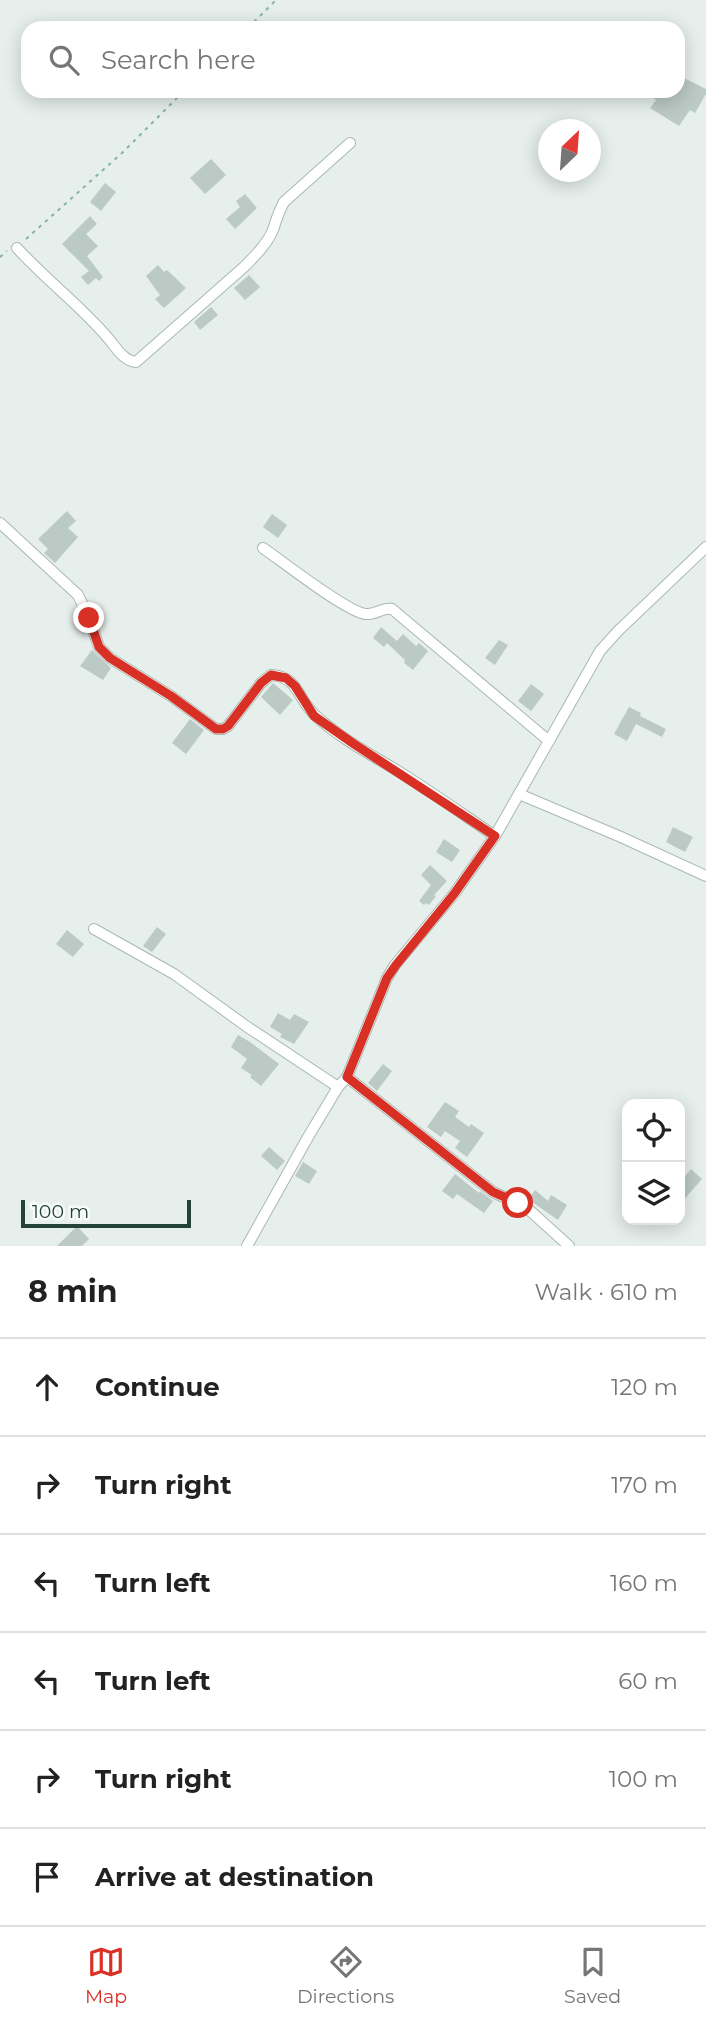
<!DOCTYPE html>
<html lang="en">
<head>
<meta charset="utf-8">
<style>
	:root { --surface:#fff; --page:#f2f2f2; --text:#222; --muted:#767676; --line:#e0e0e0; --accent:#d93025 }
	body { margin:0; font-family:Montserrat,sans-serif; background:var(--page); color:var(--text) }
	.controls { position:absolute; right:21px; bottom:21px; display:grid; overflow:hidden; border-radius:14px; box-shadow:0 4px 18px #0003 }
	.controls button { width:63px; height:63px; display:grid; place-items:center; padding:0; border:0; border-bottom:2px solid var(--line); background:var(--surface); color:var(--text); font:35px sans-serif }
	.compass { position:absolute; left:538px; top:119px; width:63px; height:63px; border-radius:50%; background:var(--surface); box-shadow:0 4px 18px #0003; rotate:25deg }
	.scale { position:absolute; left:21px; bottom:18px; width:170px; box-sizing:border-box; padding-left:7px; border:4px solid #24423a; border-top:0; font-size:19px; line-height:24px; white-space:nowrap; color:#24423a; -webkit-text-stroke:5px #f7fbf9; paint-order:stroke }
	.stop { position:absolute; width:21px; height:21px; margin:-16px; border:5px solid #d93025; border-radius:50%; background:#fff }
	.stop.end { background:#d93025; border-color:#fff; box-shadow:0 2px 7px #0008 }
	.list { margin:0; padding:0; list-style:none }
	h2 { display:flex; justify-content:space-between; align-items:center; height:91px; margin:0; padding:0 28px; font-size:30px }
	h2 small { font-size:23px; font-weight:400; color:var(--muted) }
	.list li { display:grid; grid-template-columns:46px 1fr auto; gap:21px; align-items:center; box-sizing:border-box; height:98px; padding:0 28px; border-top:2px solid var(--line) }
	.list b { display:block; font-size:26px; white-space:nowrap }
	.list em { font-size:23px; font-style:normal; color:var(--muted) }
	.icon { flex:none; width:38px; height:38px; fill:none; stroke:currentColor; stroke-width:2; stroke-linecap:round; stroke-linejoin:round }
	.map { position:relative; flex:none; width:706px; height:1246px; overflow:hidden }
	.search { position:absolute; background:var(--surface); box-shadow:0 4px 18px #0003; left:21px; right:21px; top:21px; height:77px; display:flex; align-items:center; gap:18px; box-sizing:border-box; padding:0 24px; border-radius:21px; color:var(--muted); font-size:26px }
	.sheet { height:679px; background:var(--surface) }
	nav { display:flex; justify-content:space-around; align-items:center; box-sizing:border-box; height:98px; border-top:2px solid var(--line); background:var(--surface); font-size:19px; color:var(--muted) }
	nav a { display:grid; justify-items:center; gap:4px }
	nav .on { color:var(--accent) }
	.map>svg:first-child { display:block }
	.building { fill:#bbcac4 }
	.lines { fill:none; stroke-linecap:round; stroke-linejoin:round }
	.street-casing { stroke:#a8b8b2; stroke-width:12 }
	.path { stroke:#86b3a5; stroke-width:2; stroke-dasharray:3.5 5; stroke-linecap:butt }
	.street { stroke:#fff; stroke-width:10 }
	.route { stroke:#d93025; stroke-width:9 }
</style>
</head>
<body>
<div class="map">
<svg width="706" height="1246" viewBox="0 0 706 1246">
	<rect width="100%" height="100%" fill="#e6efeb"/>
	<!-- building -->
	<g class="building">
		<polygon points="678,75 706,89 706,94 695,113 690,110 679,126 650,108 656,100 644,91 678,91"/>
		<polygon points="211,159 226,175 205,194 190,178"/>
		<polygon points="105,183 116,192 101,211 90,202"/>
		<polygon points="245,194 257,208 235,229 226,219 240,207 236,201"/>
		<polygon points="90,216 97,224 86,234 98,246 87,256 103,277 99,281 96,278 88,285 81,277 89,271 62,244"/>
		<polygon points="158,265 164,272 167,270 186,288 164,308 155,299 160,295 146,276"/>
		<polygon points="249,275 260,287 245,300 234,288"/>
		<polygon points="211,307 218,315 200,330 194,322"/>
		<polygon points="67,511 76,521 68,528 78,537 55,563 44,553 48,549 38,539"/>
		<polygon points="272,514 287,525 278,538 263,527"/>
		<polygon points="381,627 397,641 403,634 416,646 419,643 428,651 413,670 404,663 405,660 387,643 384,647 373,638"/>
		<polygon points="499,640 508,645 495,665 485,658"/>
		<polygon points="92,650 111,668 103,680 80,666"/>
		<polygon points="273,683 293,700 280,715 261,697"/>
		<polygon points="531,684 544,694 531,711 518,701"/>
		<polygon points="629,707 641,713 640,716 666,729 662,737 636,724 627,741 614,734"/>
		<polygon points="190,719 204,730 186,754 172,743"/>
		<polygon points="673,827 693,837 685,852 666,842"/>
		<polygon points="444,839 460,850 452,862 436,852"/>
		<polygon points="430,865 447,881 434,895 436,896 429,905 426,903 424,905 419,901 431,885 421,875"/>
		<polygon points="157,927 166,934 152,952 143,946"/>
		<polygon points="67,930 84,944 73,957 56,944"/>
		<polygon points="278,1013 290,1020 294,1014 309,1022 294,1044 280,1037 282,1034 270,1027"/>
		<polygon points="238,1035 250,1042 279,1064 261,1086 250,1077 252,1075 241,1068 247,1059 231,1047"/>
		<polygon points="383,1064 392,1071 377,1091 368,1083"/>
		<polygon points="445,1102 459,1111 455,1117 469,1127 471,1124 484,1133 467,1157 455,1148 460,1141 445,1131 441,1137 427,1127"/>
		<polygon points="269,1147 285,1161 277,1170 261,1156"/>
		<polygon points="303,1162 317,1171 309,1184 295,1176"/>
		<polygon points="691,1169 702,1179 680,1204 680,1182"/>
		<polygon points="455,1174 479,1193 480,1191 493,1201 484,1213 457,1194 453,1199 442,1191"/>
		<polygon points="535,1190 548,1201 551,1195 567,1205 558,1220 528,1199"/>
		<polygon points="77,1226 89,1239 82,1246 57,1246"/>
	</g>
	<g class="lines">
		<!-- street casing -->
		<g class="street-casing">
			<g id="street">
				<path d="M17,248C46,280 80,305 108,338C116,347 123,361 136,362L244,267C255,256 267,244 273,230C276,220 279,211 284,202L350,143"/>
				<path d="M0,523L78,595L89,618L99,647L110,658L171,696L216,729H223L228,726L261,683L271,675C299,676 298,701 316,716C341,739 372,755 401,773C433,793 464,815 495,836"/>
				<path d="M263,548C282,561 348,613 366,614C376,615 382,607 392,609L549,741"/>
				<polyline points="519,794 621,837 706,876"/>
				<polyline points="94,929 174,974 246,1026 338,1087"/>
				<polyline points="347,1077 493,1192 527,1208 569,1246"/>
				<polyline points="247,1246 308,1137 338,1087 347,1077 387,978 395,965 454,894 495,836 600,651 618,631 706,547"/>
			</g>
		</g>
		<!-- path -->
		<g class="path">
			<polyline points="248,28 276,0"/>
			<polyline points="26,239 122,153 184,91"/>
			<polyline points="0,257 7,251"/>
		</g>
		<!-- street -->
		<use href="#street" class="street"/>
	</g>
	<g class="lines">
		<!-- route -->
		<polyline class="route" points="89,618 99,647 110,658 171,696 216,729 223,729 228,726 261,683 271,675 286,678 295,686 314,716 354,744 495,836 454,894 396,965 387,978 347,1077 493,1192 518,1203"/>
	</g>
</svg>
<div class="controls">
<button><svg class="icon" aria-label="locate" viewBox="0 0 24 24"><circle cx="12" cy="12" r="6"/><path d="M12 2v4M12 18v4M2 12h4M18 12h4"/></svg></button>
<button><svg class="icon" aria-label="layers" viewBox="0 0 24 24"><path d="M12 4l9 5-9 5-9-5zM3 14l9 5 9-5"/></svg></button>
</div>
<svg class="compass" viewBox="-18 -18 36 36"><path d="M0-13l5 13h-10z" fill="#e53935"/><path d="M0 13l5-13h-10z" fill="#767676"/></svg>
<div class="scale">100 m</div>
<div class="stop" style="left:518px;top:1203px"></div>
<div class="stop end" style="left:89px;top:618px"></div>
<div class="search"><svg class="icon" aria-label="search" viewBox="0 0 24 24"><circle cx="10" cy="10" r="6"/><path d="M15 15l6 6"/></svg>Search here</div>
</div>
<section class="sheet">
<h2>8 min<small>Walk · 610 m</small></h2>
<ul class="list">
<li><svg class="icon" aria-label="ahead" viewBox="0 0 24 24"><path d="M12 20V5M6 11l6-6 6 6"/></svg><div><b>Continue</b></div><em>120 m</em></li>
<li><svg class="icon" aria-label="right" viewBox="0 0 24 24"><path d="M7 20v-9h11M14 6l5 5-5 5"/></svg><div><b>Turn right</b></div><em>170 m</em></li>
<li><svg class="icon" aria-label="left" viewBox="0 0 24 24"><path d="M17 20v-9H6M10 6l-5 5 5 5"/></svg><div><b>Turn left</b></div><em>160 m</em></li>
<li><svg class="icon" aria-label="left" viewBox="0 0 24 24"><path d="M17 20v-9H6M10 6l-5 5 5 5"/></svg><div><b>Turn left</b></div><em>60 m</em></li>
<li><svg class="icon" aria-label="right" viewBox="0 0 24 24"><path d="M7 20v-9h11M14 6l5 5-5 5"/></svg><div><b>Turn right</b></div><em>100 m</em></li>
<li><svg class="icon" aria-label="arrive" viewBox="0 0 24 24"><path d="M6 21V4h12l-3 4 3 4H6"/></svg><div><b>Arrive at destination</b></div></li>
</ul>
</section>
<nav>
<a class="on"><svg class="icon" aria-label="map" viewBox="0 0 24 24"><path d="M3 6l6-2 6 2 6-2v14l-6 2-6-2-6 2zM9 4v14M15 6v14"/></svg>Map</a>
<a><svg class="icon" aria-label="directions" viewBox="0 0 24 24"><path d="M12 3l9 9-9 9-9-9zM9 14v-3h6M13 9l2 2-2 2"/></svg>Directions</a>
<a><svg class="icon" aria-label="saved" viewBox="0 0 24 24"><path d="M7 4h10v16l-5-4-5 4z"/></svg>Saved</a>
</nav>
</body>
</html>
